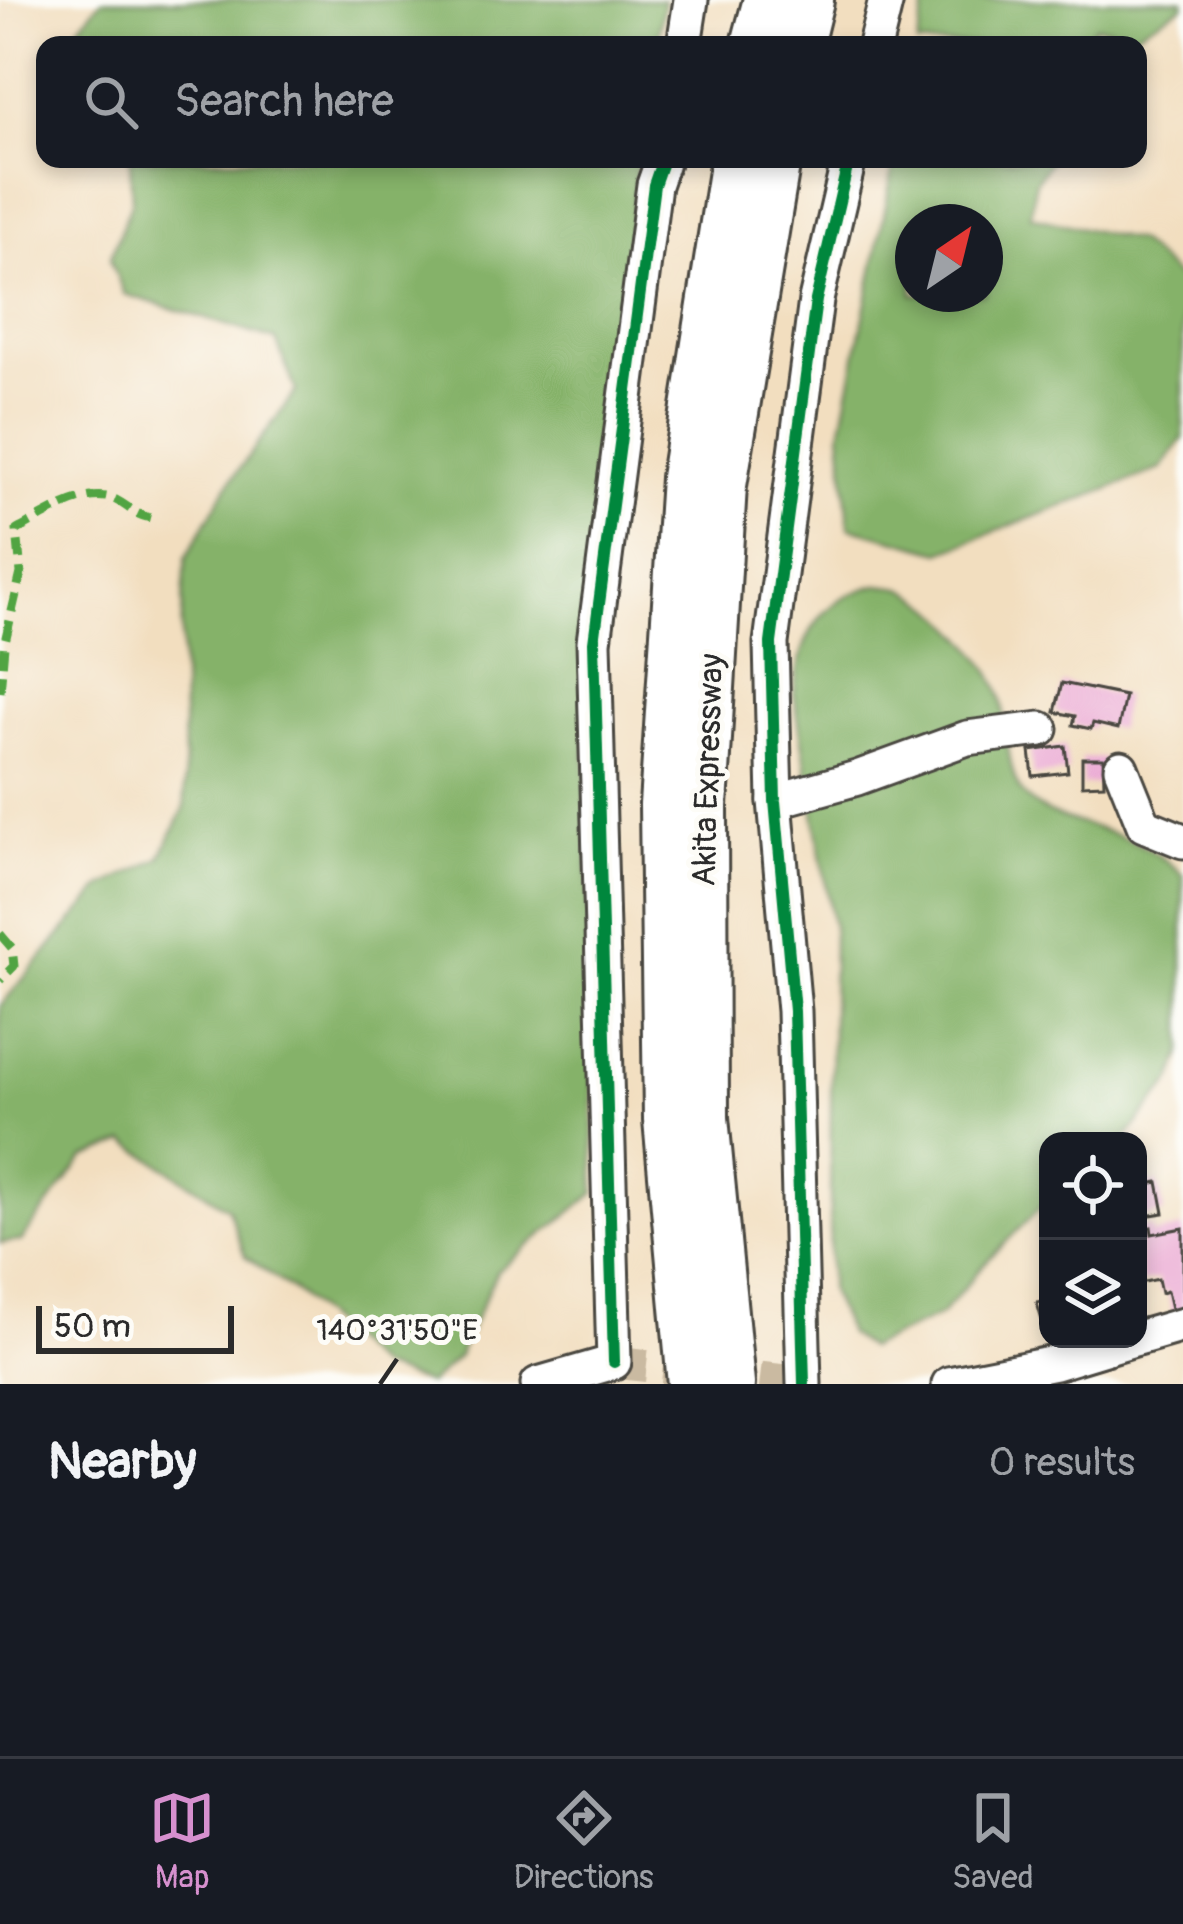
<!DOCTYPE html>
<html lang="en">
<head>
<meta charset="utf-8">
<style>
	:root { --surface:#171b24; --page:#20242c; --text:#f1f3f6; --muted:#9ea1a6; --line:#363941; --accent:#d690ce }
	body { margin:0; font-family:Pangolin,sans-serif; background:var(--page); color:var(--text) }
	.controls { position:absolute; right:36px; bottom:36px; display:grid; overflow:hidden; border-radius:24px; box-shadow:0 6px 18px #0003 }
	.controls button { width:108px; height:108px; display:grid; place-items:center; padding:0; border:0; border-bottom:3px solid var(--line); background:var(--surface); color:var(--text); font:60px sans-serif }
	.compass { position:absolute; left:895px; top:204px; width:108px; height:108px; border-radius:50%; background:var(--surface); box-shadow:0 6px 18px #0003; rotate:35deg }
	.scale { position:absolute; left:36px; bottom:30px; width:198px; box-sizing:border-box; padding-left:12px; border:6px solid #2b2b2b; border-top:0; font-size:33px; line-height:42px; white-space:nowrap; color:#2b2b2b; -webkit-text-stroke:9px #fdfcf7; paint-order:stroke }
	.list { margin:0; padding:0; list-style:none }
	h2 { display:flex; justify-content:space-between; align-items:center; height:156px; margin:0; padding:0 48px; font-size:51px }
	h2 small { font-size:39px; font-weight:400; color:var(--muted) }
	.icon { flex:none; width:66px; height:66px; fill:none; stroke:currentColor; stroke-width:2; stroke-linecap:round; stroke-linejoin:round }
	.map { position:relative; flex:none; width:1183px; height:1384px; overflow:hidden }
	.search { position:absolute; background:var(--surface); box-shadow:0 6px 18px #0003; left:36px; right:36px; top:36px; height:132px; display:flex; align-items:center; gap:30px; box-sizing:border-box; padding:0 42px; border-radius:24px; color:var(--muted); font-size:45px }
	.sheet { height:372px; background:var(--surface) }
	nav { display:flex; justify-content:space-around; align-items:center; box-sizing:border-box; height:168px; border-top:3px solid var(--line); background:var(--surface); font-size:33px; color:var(--muted) }
	nav a { display:grid; justify-items:center; gap:6px }
	nav .on { color:var(--accent) }
	.map>svg:first-child { display:block }
	.forest { fill:#85b269; stroke:#586e4a; stroke-width:3; fill-rule:evenodd }
	.building { fill:#ebaad4 }
	.lines { fill:none; stroke-linecap:round; stroke-linejoin:round }
	.minor-tunnel { stroke:#cabaa1; stroke-width:33; stroke-dasharray:33 16; stroke-linecap:butt }
	.minor-casing { stroke:#494641; stroke-width:39 }
	.highway-casing { stroke:#494641; stroke-width:54 }
	.minor { stroke:#fff; stroke-width:33 }
	.highway { stroke:#fff; stroke-width:48 }
	.quiet { stroke:#51a443; stroke-width:9; stroke-dasharray:18 9; stroke-linecap:butt }
	.cycleway-casing { stroke:#fdfcf7; stroke-width:20 }
	.cycleway { stroke:#00873e; stroke-width:12 }
	.ticks { fill:none; stroke:#2b2b2b; stroke-width:4.5 }
	.labels { text-anchor:middle; dominant-baseline:central; stroke-width:10; stroke-linejoin:round; paint-order:stroke }
	.street-label { font-size:33px; fill:#2b2b2b; stroke:#fdfcf7 }
	.ticks-label { font-size:30px; text-anchor:middle; fill:#2b2b2b; stroke:#fdfcf7; stroke-width:10; stroke-linejoin:round; paint-order:stroke }
</style>
</head>
<body>
<div class="map">
<svg width="1183" height="1384" viewBox="0 0 1183 1384">
	<rect width="100%" height="100%" fill="#fdfcf7"/>
	<filter id="ink" filterUnits="userSpaceOnUse"><feTurbulence type="fractalNoise" baseFrequency=".00833" numOctaves="2"/><feDisplacementMap in="SourceGraphic" scale="24" xChannelSelector="R" yChannelSelector="G"/><feConvolveMatrix kernelMatrix="1 2 1 2 8 2 1 2 1" color-interpolation-filters="sRGB"/></filter>
	<filter id="wash" filterUnits="userSpaceOnUse"><feTurbulence type="fractalNoise" baseFrequency=".004" numOctaves="4" result="noise"/><feDisplacementMap in="SourceGraphic" scale="48" xChannelSelector="R" yChannelSelector="G"/><feGaussianBlur stdDeviation="2.7" result="paint"/><feColorMatrix in="noise" values="0 0 0 0 0 0 0 0 0 0 0 0 0 0 0 0 0 1.4 0 .05"/><feComposite in="paint" operator="in"/></filter>
	<g filter="url(#wash)">
		<rect width="100%" height="100%" fill="#f2debf"/>
		<!-- forest -->
		<g class="forest">
			<polygon points="101,0 664,0 657,45 64,45"/>
			<polygon points="926,0 1183,0 1183,6 1135,33 1095,26 1082,45 917,45"/>
			<polygon points="130,159 638,159 583,624 595,1193 497,1271 458,1356 429,1384 378,1368 299,1295 245,1256 228,1208 126,1142 84,1158 21,1241 0,1243 0,1006 101,888 160,858 185,807 181,629 186,558 227,486 296,391 276,340 124,294 110,259 132,201"/>
			<path d="M895,159H1052L1035,182L1031,216L1137,241L1183,283V438L1161,469L941,552L849,527L841,432ZM913,222H985V294H913Z"/>
			<path d="M877,585C885,586 897,586 905,589C939,605 993,662 1001,698C1007,722 1007,770 1020,790C1037,816 1076,821 1102,830C1131,839 1161,853 1183,875V1050L1173,1079L1124,1141H1048V1200L982,1266L941,1315L868,1348L848,1334L829,1289L833,926L794,694C800,636 819,600 877,585Z"/>
		</g>
		<g id="blocks">
			<!-- building -->
			<g class="building">
				<polygon points="1062,683 1125,696 1118,729 1093,723 1091,729 1073,725 1075,716 1055,712"/>
				<polygon points="1065,746 1068,772 1033,776 1030,751"/>
				<polygon points="1082,758 1103,758 1104,784 1082,785"/>
				<polygon points="1158,1182 1164,1213 1138,1217 1138,1186"/>
				<polygon points="1151,1227 1152,1234 1183,1228 1183,1311 1172,1313 1167,1291 1161,1293 1158,1279 1141,1283 1138,1229"/>
				<polygon points="1048,1300 1048,1338 1047,1338 1037,1303"/>
			</g>
		</g>
	</g>
	<g filter="url(#ink)">
		<use href="#blocks" fill-opacity="0" stroke="#494641" stroke-width="3"/>
		<g class="lines">
			<!-- minor-tunnel -->
			<polyline class="minor-tunnel" points="614,1362 804,1383"/>
			<!-- minor casing -->
			<g class="minor-casing">
				<g id="minor">
					<polyline points="684,45 691,0"/>
					<polyline points="875,45 886,0"/>
					<polyline points="1121,768 1144,825 1183,841"/>
					<polyline points="775,801 857,778 967,738 1041,729"/>
					<polyline points="1138,1338 1183,1325"/>
					<polyline points="538,1384 614,1362 594,642 654,185 663,159"/>
					<polyline points="804,1384 794,1011 775,801 771,643 816,300 849,159"/>
					<polyline points="949,1384 1055,1363 1134,1339"/>
				</g>
			</g>
			<!-- highway casing -->
			<g class="highway-casing">
				<g id="highway">
					<polyline points="756,45 768,0"/>
					<polyline points="798,45 809,0"/>
					<polyline points="692,1384 668,1119 664,805 685,478 735,159"/>
					<polyline points="730,1384 704,1118 703,806 722,485 776,159"/>
				</g>
			</g>
			<!-- minor -->
			<use href="#minor" class="minor"/>
			<!-- highway -->
			<use href="#highway" class="highway"/>
			<!-- quiet -->
			<g class="quiet">
				<path d="M0,692L4,646L21,573L17,530C44,517 85,486 116,500C130,507 131,513 150,518"/>
				<polyline points="0,934 12,948 14,966 0,980"/>
			</g>
			<!-- cycleway casing -->
			<g class="cycleway-casing">
				<g id="cycleway">
					<polyline points="614,1362 594,642 654,185 663,159"/>
					<polyline points="804,1384 794,1011 775,801 771,643 816,300 849,159"/>
				</g>
			</g>
			<!-- cycleway -->
			<use href="#cycleway" class="cycleway"/>
		</g>
	</g>
	<!-- ticks -->
	<path class="ticks" d="M380,1384L397,1359"/>
	<g class="labels">
		<!-- street labels -->
		<g class="street-label">
			<text transform="translate(708 770) rotate(-88)">Akita Expressway</text>
		</g>
	</g>
	<g class="ticks-label">
		<text x="397" y="1340">140°31'50"E</text>
	</g>
</svg>
<div class="controls">
<button><svg class="icon" aria-label="locate" viewBox="0 0 24 24"><circle cx="12" cy="12" r="6"/><path d="M12 2v4M12 18v4M2 12h4M18 12h4"/></svg></button>
<button><svg class="icon" aria-label="layers" viewBox="0 0 24 24"><path d="M12 4l9 5-9 5-9-5zM3 14l9 5 9-5"/></svg></button>
</div>
<svg class="compass" viewBox="-18 -18 36 36"><path d="M0-13l5 13h-10z" fill="#e53935"/><path d="M0 13l5-13h-10z" fill="#9ea1a6"/></svg>
<div class="scale">50 m</div>
<div class="search"><svg class="icon" aria-label="search" viewBox="0 0 24 24"><circle cx="10" cy="10" r="6"/><path d="M15 15l6 6"/></svg>Search here</div>
</div>
<section class="sheet">
<h2>Nearby<small>0 results</small></h2>
<ul class="list">
</ul>
</section>
<nav>
<a class="on"><svg class="icon" aria-label="map" viewBox="0 0 24 24"><path d="M3 6l6-2 6 2 6-2v14l-6 2-6-2-6 2zM9 4v14M15 6v14"/></svg>Map</a>
<a><svg class="icon" aria-label="directions" viewBox="0 0 24 24"><path d="M12 3l9 9-9 9-9-9zM9 14v-3h6M13 9l2 2-2 2"/></svg>Directions</a>
<a><svg class="icon" aria-label="saved" viewBox="0 0 24 24"><path d="M7 4h10v16l-5-4-5 4z"/></svg>Saved</a>
</nav>
</body>
</html>
